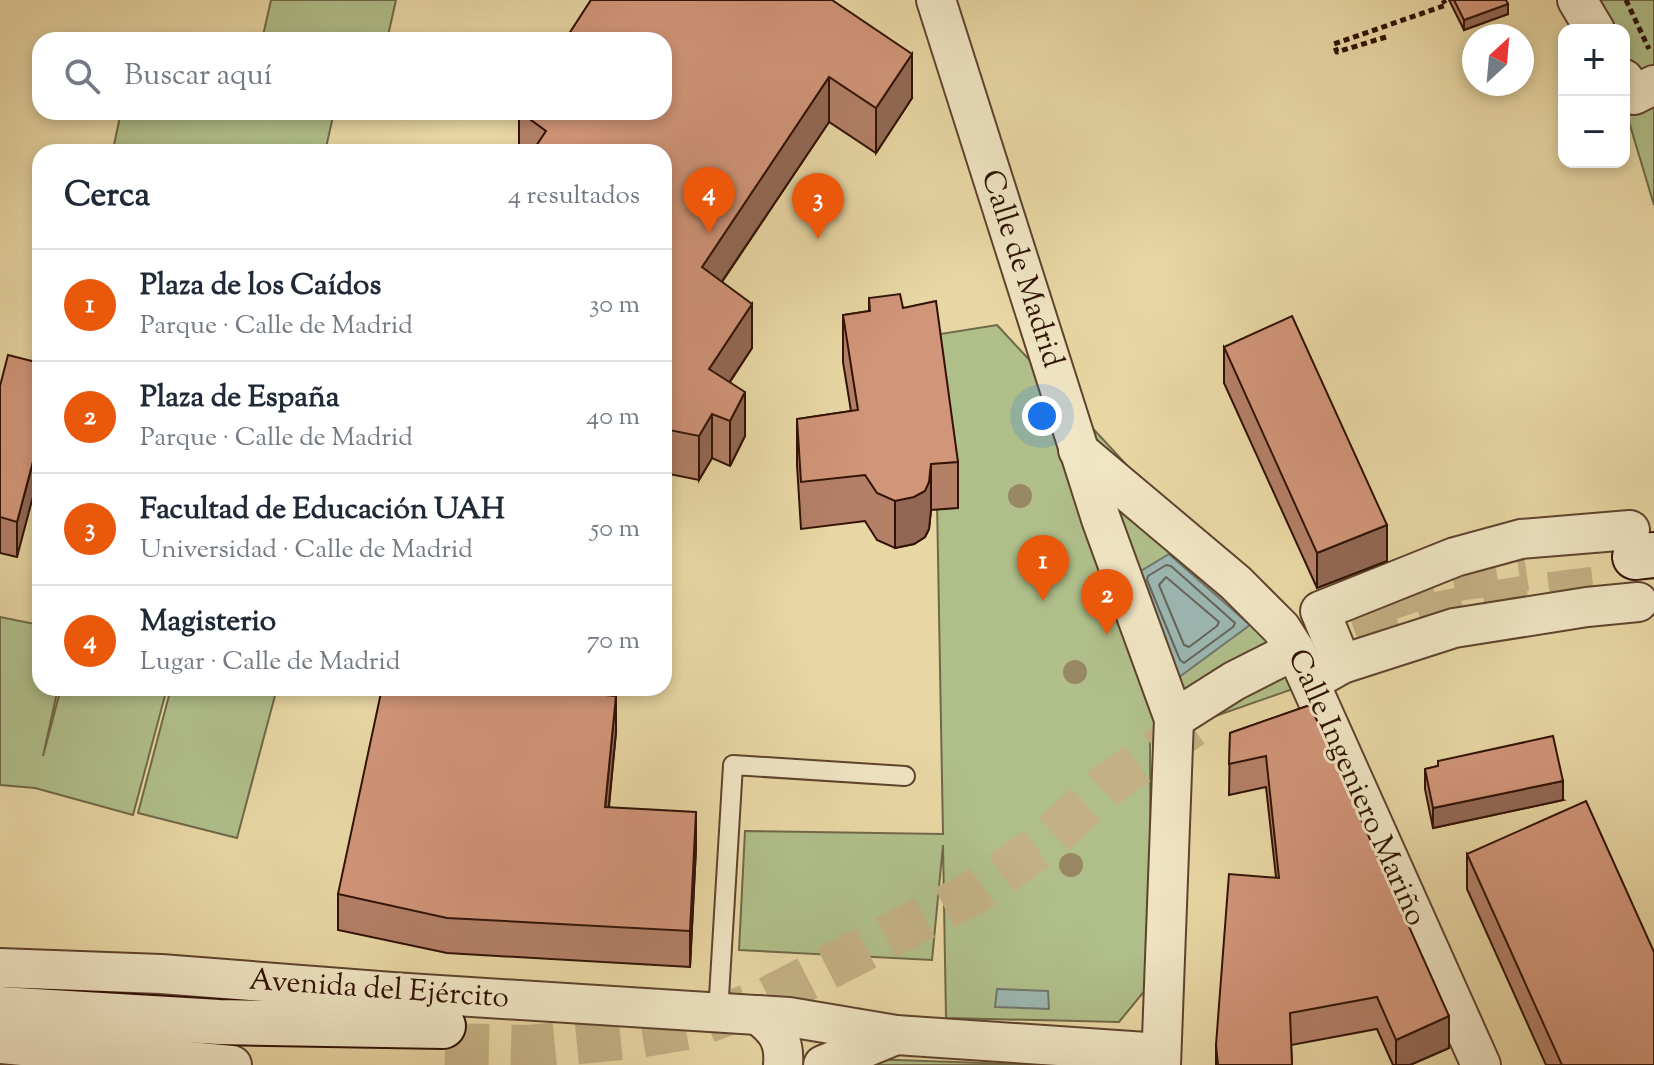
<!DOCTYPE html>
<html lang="es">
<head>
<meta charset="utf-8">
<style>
	:root { --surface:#fff; --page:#f2f2f3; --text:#1f2937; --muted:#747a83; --line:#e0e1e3; --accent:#ea580c }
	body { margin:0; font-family:"Sorts Mill Goudy",serif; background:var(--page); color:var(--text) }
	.controls { position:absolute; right:24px; top:24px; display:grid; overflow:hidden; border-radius:16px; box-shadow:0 4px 12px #0003 }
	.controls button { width:72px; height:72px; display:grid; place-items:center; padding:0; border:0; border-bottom:2px solid var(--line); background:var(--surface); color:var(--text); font:40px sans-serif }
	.compass { position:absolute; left:1462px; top:24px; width:72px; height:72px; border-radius:50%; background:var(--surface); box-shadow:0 4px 12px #0003; rotate:26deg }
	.you { position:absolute; left:1042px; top:416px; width:28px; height:28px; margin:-20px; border:6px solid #fff; border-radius:50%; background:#1a73e8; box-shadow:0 0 0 12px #1a73e833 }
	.badge { display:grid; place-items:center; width:52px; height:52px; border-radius:50%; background:var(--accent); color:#fff; font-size:26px; font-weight:700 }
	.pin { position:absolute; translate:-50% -66px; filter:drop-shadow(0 2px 4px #0008) }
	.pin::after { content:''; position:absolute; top:42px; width:28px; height:24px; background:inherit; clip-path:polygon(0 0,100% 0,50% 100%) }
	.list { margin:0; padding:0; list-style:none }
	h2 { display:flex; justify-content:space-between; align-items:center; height:104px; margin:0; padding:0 32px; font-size:34px }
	h2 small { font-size:26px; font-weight:400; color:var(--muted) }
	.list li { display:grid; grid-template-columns:52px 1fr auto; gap:24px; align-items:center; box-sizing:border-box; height:112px; padding:0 32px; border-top:2px solid var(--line) }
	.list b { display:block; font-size:30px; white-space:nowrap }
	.list p { margin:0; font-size:26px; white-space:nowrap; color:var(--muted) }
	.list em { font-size:26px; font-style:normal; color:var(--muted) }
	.icon { flex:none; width:44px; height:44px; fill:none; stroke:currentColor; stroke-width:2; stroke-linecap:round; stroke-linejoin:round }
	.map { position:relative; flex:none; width:1654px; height:1065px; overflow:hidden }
	.search { position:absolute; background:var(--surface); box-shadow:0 4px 12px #0003; left:32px; top:32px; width:640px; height:88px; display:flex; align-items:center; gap:20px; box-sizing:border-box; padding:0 28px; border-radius:24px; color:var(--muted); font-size:30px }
	.panel { position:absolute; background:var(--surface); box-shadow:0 4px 12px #0003; left:32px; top:144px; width:640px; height:552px; border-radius:24px }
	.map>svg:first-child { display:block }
	.green { fill:#b0bf8a; stroke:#706848; stroke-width:2 }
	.water { fill:#9bb7b1; stroke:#71756c; stroke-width:2 }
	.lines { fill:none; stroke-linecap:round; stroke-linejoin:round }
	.shore { stroke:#66645b; stroke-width:2 }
	.secondary-tunnel { stroke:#c3b084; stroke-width:44; stroke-dasharray:44 22; stroke-linecap:butt }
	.lane-casing { stroke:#5f432d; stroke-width:22 }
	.street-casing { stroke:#5f432d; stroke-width:42 }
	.secondary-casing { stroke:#311205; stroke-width:48 }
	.path { stroke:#311205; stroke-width:5; stroke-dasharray:6 4; stroke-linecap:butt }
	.lane { stroke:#f0e5c4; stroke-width:18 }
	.street { stroke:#f0e5c4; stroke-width:38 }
	.secondary { stroke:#f0e5c4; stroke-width:44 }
	.tree { fill:#988763 }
	.wall { fill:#b48068; stroke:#311205; stroke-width:2 }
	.shaded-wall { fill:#926855; stroke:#311205; stroke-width:2 }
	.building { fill:#d19579; stroke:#311205; stroke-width:2 }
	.labels { text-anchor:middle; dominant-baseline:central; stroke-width:6; stroke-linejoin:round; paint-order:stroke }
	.street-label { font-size:30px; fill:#311205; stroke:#f0e5c4 }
</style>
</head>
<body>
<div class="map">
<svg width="1654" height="1065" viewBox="0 0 1654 1065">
	<rect width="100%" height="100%" fill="#e8d7a4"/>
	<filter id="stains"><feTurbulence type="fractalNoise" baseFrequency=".0025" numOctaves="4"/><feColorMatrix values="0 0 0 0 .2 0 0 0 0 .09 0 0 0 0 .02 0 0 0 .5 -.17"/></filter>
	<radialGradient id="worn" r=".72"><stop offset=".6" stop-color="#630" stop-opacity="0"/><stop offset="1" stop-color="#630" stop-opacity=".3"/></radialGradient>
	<!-- green -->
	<g class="green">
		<polygon points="271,0 396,0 387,40 262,40"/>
		<polygon points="1585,0 1654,0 1654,205 1624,105 1624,30 1601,30"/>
		<polygon points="121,112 334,112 325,152 144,152 114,145"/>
		<polygon points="997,325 1236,583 1310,683 1150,739 1151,983 1119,1022 946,1018 943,845 932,960 739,950 745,831 943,834 934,335"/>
		<polygon points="0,617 40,625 40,688 58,688 43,756 61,688 167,688 133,815 35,788 0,785"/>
		<polygon points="171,688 277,688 237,838 138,813"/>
		<polygon points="867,1059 1043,1065 855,1065"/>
	</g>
	<!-- water -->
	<g class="water">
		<polygon points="1169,554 1250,625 1178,678 1136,574"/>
		<polygon points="997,989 1048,991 1049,1009 995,1007"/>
	</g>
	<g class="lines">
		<!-- shore -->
		<g class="shore">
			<polygon points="1166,565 1171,566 1235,623 1233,627 1184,663 1180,660 1147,580 1148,576"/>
			<polygon points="1166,577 1219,622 1217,626 1189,647 1184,645 1159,585"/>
		</g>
		<!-- secondary-tunnel -->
		<g class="secondary-tunnel">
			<polyline points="1390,598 1437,582 1526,569"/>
			<path d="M1296,663C1392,615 1506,598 1612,587"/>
			<polyline points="445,1045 529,1047 633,1037 692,1027 769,998 973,893 1042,845 1107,785 1203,718"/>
		</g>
		<!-- lane casing -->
		<g class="lane-casing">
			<polyline id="lane" points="718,1013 733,765 905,776"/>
		</g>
		<!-- street casing -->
		<g class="street-casing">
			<g id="street">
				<polyline points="936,0 1101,519 1174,719 1161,1065"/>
				<polyline points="1577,0 1595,30"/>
				<polyline points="1624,79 1634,95 1654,85"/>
				<polyline points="1078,450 1236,583 1281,628 1295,650 1481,1065"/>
				<polyline points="1342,664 1320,611 1455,557 1521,539 1630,530"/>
				<polyline points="1319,677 1342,664 1454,628 1587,607 1638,602"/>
				<polyline points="1174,719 1234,681 1295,650"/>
				<polyline points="0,968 161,974 392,992 789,1017 896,1035 1161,1053"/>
				<path d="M758,1015C777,1029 785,1041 783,1065"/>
				<polyline points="0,1044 232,1065"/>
				<polyline points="823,1065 896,1035"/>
			</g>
		</g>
		<!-- secondary casing -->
		<g class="secondary-casing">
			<g id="secondary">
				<polyline points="1635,557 1654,555"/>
				<polyline points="0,1009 219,1022 443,1026"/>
			</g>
		</g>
		<!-- path -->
		<g class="path">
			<polyline points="1626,0 1649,49"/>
			<polyline points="1386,37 1337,52 1334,44 1446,5 1443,0"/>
		</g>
		<!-- lane -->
		<use href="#lane" class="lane"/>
		<!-- street -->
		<use href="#street" class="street"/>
		<!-- secondary -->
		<use href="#secondary" class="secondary"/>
	</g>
	<!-- trees -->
	<g class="tree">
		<circle cx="1020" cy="496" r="12"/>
		<circle cx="1075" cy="672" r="12"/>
		<circle cx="1071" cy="865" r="12"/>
	</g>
	<!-- wall -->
	<g class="wall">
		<polygon points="591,0 912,98 876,153 829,122 722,282 752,348 730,382 745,436 730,466 712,458 699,480 664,473 664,152 519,152 519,112"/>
		<polygon points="1449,0 1506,0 1508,14 1464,30"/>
		<polygon points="869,298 903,308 958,462 958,508 931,510 929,529 925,537 914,544 895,548 877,540 865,521 801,529 797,465 797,419 851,411 843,362 843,315 869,311"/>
		<polygon points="1224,347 1387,561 1317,588 1224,383"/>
		<polygon points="40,363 17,557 0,553 0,386"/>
		<polygon points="1310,705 1449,1048 1410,1065 1393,1065 1377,1029 1291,1045 1292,1065 1216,1065 1216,1045 1276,877 1266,787 1229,795 1230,733"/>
		<polygon points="616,732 609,807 696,848 690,967 447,953 338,930 338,894"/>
		<polygon points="1438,761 1563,800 1433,828 1425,789 1425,769 1438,766"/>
		<polygon points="1467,854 1654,1065 1546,1065 1467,889"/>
	</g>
	<!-- shaded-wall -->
	<g class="shaded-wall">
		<polygon points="1508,4 1508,14 1464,30 1464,20"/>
		<polygon points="912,54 912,98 876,153 876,108"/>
		<polygon points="829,77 829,122 702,311 702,267"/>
		<polygon points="752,304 752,348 709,413 709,369"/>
		<polygon points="745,392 745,436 730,466 730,421"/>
		<polygon points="712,414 712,458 699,480 699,436"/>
		<polygon points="40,435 40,470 17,557 17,522"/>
		<polygon points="931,464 931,510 929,529 925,537 914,544 895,548 895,501"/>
		<polygon points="1387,525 1387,561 1317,588 1317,553"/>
		<polygon points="616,696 616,732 605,843 605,807"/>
		<polygon points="1563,781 1563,800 1433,828 1433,808"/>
		<polygon points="696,812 696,848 690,967 690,931"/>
		<polygon points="1449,1016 1449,1048 1410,1065 1396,1065 1396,1040"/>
	</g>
	<!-- building -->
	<g class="building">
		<polygon points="591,0 832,0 912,54 876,108 829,77 702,267 752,304 709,369 745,392 730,421 712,414 699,436 664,429 664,152 532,152 546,131 520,112 664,112 664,40 565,40"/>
		<polygon points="1454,0 1506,0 1508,4 1464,20"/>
		<polygon points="900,294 903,308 936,301 958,462 931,464 929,482 925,491 914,497 895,501 877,493 865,475 801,482 797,419 858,410 843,315 870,311 869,298"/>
		<polygon points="1292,316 1387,525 1317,553 1224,347"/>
		<polygon points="8,355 40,363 40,435 17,522 0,517 0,386"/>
		<polygon points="382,688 531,688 616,696 605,807 696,812 690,931 447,918 338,894"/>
		<polygon points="1310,705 1449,1016 1396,1040 1377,997 1290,1013 1292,1065 1218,1065 1216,1045 1229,874 1279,878 1266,756 1229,764 1230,733"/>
		<polygon points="1553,736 1563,781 1433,808 1425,769 1438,766 1438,761"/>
		<polygon points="1586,801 1654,952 1654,1065 1562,1065 1467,854"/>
	</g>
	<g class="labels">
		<!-- street labels -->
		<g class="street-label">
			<text transform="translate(1021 269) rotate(72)">Calle de Madrid</text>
			<text transform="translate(1356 788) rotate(66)">Calle Ingeniero Mariño</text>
			<text transform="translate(379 990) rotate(4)">Avenida del Ejército</text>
		</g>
	</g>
	<rect width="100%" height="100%" filter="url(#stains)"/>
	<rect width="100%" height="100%" fill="url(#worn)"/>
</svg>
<div class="controls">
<button>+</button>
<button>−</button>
</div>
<svg class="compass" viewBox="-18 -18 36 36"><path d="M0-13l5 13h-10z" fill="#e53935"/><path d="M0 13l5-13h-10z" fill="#747a83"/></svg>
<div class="you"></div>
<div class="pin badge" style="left:1043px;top:601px">1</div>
<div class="pin badge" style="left:1107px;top:635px">2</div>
<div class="pin badge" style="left:818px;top:239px">3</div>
<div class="pin badge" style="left:709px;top:233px">4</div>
<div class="search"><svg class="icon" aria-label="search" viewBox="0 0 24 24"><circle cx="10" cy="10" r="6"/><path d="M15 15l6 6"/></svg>Buscar aquí</div>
<section class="panel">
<h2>Cerca<small>4 resultados</small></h2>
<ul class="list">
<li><span class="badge">1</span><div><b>Plaza de los Caídos</b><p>Parque · Calle de Madrid</p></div><em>30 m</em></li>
<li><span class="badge">2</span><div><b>Plaza de España</b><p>Parque · Calle de Madrid</p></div><em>40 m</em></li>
<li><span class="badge">3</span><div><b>Facultad de Educación UAH</b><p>Universidad · Calle de Madrid</p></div><em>50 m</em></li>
<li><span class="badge">4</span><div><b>Magisterio</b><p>Lugar · Calle de Madrid</p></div><em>70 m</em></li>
</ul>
</section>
</div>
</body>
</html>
